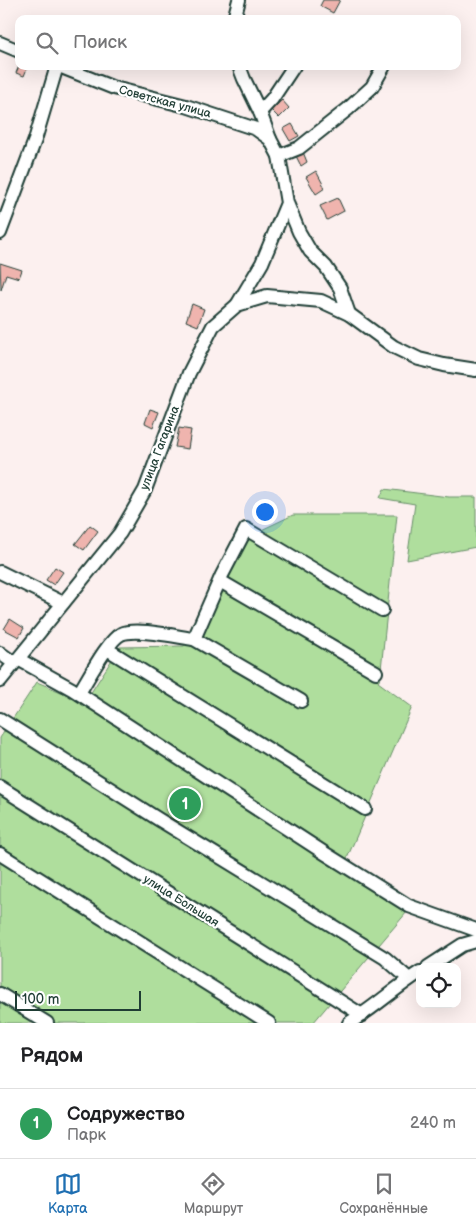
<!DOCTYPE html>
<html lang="ru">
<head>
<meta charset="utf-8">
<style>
	:root { --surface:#fff; --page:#f2f2f2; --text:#202124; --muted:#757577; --line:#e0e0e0; --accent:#1f6fb2 }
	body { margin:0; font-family:"Balsamiq Sans",sans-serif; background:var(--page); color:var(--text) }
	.controls { position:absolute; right:15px; bottom:15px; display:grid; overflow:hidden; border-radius:10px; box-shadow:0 5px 20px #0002 }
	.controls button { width:45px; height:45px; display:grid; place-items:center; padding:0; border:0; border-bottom:1px solid var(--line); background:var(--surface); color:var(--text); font:25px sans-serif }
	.scale { position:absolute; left:15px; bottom:12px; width:126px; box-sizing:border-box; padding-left:5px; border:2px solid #1f3d34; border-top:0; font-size:14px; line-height:18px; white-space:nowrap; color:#1f3d34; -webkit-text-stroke:4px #fff; paint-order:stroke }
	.you { position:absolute; left:264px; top:511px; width:18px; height:18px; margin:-12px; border:4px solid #fff; border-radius:50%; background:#1a73e8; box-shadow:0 0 0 8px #1a73e833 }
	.badge { display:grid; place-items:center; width:32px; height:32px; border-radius:50%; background:var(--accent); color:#fff; font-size:16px; font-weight:700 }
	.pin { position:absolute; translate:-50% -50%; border:2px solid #fff; box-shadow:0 1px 5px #0006 }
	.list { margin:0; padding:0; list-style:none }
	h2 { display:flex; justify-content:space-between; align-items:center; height:65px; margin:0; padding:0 20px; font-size:21px }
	h2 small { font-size:16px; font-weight:400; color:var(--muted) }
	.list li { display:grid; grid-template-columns:32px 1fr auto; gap:15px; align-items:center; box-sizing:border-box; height:70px; padding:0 20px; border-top:1px solid var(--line) }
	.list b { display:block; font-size:19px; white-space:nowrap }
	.list p { margin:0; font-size:16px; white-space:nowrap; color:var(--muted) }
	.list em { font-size:16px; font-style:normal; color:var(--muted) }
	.icon { flex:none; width:28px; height:28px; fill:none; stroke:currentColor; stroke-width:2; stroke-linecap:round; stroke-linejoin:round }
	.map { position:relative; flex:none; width:476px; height:1023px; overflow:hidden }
	.search { position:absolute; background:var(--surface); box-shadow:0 5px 20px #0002; left:15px; right:15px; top:15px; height:55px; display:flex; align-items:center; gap:12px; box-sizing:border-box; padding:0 18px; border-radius:10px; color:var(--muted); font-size:19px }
	.sheet { height:135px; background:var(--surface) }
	nav { display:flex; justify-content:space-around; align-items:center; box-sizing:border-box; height:70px; border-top:1px solid var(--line); background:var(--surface); font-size:14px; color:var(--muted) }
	nav a { display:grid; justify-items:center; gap:2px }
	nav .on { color:var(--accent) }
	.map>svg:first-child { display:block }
	.green { fill:#afde9d; stroke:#678e68 }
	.building { fill:#efb4ae; stroke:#1f3d34 }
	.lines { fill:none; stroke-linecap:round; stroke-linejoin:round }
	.minor-casing { stroke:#1f3d34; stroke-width:16 }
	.minor { stroke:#fff; stroke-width:12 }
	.labels { text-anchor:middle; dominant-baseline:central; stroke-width:4.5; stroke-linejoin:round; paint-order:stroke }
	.street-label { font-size:12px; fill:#1f3d34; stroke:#fff }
</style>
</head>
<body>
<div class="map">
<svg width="476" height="1023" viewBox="0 0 476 1023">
	<rect width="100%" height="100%" fill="#fcf0ef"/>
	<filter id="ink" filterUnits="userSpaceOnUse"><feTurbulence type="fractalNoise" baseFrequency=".02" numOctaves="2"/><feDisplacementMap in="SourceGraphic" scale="10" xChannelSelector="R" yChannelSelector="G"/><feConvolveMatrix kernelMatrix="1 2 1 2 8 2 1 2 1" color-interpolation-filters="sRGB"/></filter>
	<g filter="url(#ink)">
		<!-- green -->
		<g class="green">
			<polygon points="384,489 449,497 476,497 476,547 407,560 415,504 380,498"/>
			<polygon points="293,515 397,515 380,679 378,682 412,707 342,870 407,912 313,1023 0,1023 0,738 37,682 85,702 120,647 184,646 232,544"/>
		</g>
		<!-- building -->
		<g class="building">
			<polygon points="323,0 340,0 333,13 320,6"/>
			<polygon points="19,66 28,66 24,76 16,73"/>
			<polygon points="282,100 289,108 279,118 271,110"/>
			<polygon points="292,124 299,136 290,141 283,129"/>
			<polygon points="303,152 307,162 301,166 296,156"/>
			<polygon points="316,171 325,188 316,194 306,177"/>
			<polygon points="338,198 344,211 327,220 320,206"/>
			<polygon points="0,263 22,270 19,278 6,274 1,290"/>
			<polygon points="192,304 204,309 198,326 186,321"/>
			<polygon points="150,409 159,412 153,427 145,423"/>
			<polygon points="179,428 191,430 188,449 175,447"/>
			<polygon points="90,525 98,531 84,550 75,544"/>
			<polygon points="55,567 63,572 54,585 46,580"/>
			<polygon points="10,619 24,628 19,637 4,629"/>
		</g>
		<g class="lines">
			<!-- minor casing -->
			<g class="minor-casing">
				<g id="minor">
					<polyline points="234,19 239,0"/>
					<polyline points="0,43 19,51"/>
					<polyline points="59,66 114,88 186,106 256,129 270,139"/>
					<polyline points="260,112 272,99 294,66"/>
					<polyline points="279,156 299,148 348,109 372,87 384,66"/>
					<polyline points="287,203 299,232 310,251 326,267 340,288 349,314"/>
					<polyline points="0,233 35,140 57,66"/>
					<polyline points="237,305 262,263 287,203 279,156 270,139 260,112 244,79 239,66"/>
					<polyline points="0,572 63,603"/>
					<polyline points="220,581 376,672"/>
					<polyline points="194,639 301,701"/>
					<polyline points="107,649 365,809"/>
					<polyline points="0,653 14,663"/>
					<polyline points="18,659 72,689 326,854 409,906 476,930"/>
					<polyline points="0,681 120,533 145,490 189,373 213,326 237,305 267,296 321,301 349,314 394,347 419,359 444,365 476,370"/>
					<path d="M79,693C88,679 108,640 121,634C135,627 178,637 194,639L222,575L246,529L382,610"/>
					<polyline points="0,719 158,819 385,958 409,979"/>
					<polyline points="0,787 362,1015"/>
					<polyline points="0,854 269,1023"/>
					<polyline points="428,967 462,945 476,941"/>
					<polyline points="0,994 47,1023"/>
					<path d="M349,1023C374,1008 395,988 420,972"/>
				</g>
			</g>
			<!-- minor -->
			<use href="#minor" class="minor"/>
		</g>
	</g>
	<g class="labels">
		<!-- street labels -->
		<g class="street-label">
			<text transform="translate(165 102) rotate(15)">Советская улица</text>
			<text transform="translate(160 448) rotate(-69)">улица Гагарина</text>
			<text transform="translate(181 901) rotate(32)">улица Большая</text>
		</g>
	</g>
</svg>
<div class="controls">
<button><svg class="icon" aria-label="locate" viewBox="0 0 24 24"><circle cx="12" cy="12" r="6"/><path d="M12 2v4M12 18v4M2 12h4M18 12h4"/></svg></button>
</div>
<div class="scale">100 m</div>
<div class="you"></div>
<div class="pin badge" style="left:185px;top:804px;background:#2e9e5b">1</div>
<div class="search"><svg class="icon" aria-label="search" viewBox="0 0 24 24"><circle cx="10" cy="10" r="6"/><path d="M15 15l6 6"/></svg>Поиск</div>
</div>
<section class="sheet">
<h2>Рядом<small></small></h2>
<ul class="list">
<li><span class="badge" style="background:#2e9e5b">1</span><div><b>Содружество</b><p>Парк</p></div><em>240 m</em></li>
</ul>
</section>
<nav>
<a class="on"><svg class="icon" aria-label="map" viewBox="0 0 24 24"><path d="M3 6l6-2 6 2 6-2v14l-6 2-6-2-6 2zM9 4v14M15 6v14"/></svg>Карта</a>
<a><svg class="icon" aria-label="directions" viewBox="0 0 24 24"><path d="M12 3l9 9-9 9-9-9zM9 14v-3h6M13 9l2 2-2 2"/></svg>Маршрут</a>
<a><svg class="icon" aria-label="saved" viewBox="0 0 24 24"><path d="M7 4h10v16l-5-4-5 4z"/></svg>Сохранённые</a>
</nav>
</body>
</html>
